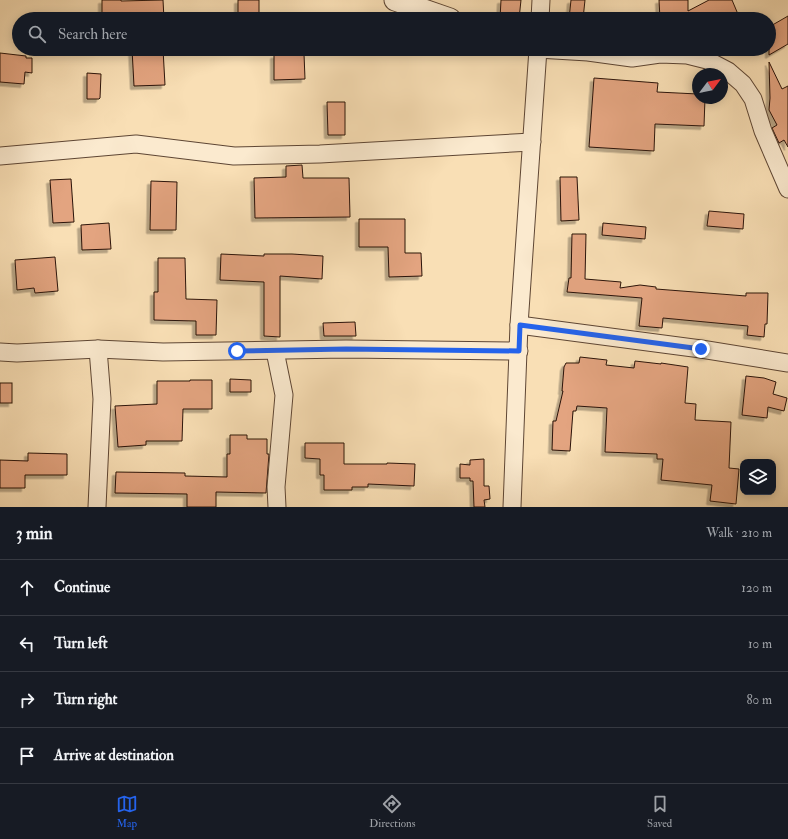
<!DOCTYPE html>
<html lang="en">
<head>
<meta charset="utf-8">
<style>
	:root { --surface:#171b24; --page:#242831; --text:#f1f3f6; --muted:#9ea1a6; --line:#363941; --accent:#2563eb }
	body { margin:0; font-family:"IM FELL Double Pica",serif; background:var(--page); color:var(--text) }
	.controls { position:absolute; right:12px; bottom:12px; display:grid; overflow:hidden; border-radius:8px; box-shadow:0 2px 10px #0003 }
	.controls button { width:36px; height:36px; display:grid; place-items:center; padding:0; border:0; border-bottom:1px solid var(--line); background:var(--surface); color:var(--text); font:20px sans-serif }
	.compass { position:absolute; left:692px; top:68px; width:36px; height:36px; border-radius:50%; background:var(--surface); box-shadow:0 2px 10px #0003; rotate:58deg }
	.stop { position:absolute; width:12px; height:12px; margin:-9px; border:3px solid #2563eb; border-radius:50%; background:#fff }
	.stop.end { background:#2563eb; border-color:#fff; box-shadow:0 1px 4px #0008 }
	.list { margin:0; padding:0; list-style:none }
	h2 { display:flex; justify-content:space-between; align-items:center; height:52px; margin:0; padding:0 16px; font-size:17px }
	h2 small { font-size:13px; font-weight:400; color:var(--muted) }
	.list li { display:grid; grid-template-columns:26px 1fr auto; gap:12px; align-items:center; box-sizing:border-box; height:56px; padding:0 16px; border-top:1px solid var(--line) }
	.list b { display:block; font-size:15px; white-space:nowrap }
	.list em { font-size:13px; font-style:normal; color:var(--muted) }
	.icon { flex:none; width:22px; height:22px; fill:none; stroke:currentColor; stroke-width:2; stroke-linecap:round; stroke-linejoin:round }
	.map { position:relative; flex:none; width:788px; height:507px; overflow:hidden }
	.search { position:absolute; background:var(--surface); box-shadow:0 2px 10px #0003; left:12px; right:12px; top:12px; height:44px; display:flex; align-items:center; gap:10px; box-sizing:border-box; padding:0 14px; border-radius:22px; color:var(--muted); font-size:15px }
	.sheet { height:276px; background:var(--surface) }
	nav { display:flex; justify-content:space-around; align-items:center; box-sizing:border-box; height:56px; border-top:1px solid var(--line); background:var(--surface); font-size:11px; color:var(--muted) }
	nav a { display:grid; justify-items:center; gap:2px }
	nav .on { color:var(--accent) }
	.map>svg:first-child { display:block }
	.building { fill:#e3a480; stroke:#2b1309; filter:url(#shadow) }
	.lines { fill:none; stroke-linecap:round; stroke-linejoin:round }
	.minor-casing { stroke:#5e4634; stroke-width:19 }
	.tertiary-casing { stroke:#5e4634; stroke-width:23 }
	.minor { stroke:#fbeacf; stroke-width:17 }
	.tertiary { stroke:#fbeacf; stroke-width:21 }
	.route { stroke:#2563eb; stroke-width:5 }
</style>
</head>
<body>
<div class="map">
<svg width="788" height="507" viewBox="0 0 788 507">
	<defs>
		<filter id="shadow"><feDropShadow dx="-3.5" dy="3.5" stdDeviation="0" flood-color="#0004"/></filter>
	</defs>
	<rect width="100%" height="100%" fill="#f9dfb5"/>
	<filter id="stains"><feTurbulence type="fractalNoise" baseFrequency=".005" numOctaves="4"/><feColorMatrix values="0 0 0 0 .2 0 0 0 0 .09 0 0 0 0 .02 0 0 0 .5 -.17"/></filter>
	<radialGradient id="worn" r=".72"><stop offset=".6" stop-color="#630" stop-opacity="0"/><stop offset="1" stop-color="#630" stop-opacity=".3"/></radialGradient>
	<!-- building -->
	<g class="building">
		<polygon points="102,0 121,0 121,1 163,0 164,19 102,19"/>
		<polygon points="238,0 259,0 259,17 238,18"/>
		<polygon points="501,0 521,0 519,19 500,19"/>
		<polygon points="571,0 585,0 583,19 569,19"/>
		<polygon points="659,0 688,0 688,11 709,0 732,0 740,19 660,19"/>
		<polygon points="788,16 788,44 769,55 769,27"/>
		<polygon points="132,49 163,49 165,85 134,86"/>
		<polygon points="0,53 26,56 26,58 32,58 32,73 25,72 24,84 0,82"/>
		<polygon points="304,54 305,79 274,80 274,55"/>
		<polygon points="769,62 782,89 788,86 788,147 784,140 779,143 772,128 777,125 769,110 770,98"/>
		<polygon points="87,73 101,74 100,98 99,99 87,99"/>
		<polygon points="594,78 658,83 657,92 698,94 698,98 705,98 704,126 655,124 654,151 589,147"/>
		<polygon points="327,102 345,102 345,135 328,135"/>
		<polygon points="302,165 303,178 349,178 350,217 255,218 254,178 286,177 286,166"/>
		<polygon points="560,177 577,177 579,220 561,221"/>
		<polygon points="71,179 74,222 53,223 50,180"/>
		<polygon points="151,181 177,182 176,230 150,230"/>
		<polygon points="709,211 744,214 743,229 707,226"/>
		<polygon points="359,219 405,219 405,253 421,253 422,276 389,277 388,247 359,247"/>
		<polygon points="109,223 111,249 82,250 81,225"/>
		<polygon points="603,223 646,227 645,239 602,235"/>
		<polygon points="572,234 586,234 585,279 621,282 620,288 640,285 656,287 656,289 746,296 746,293 768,293 767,324 765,324 764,337 747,335 748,326 663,318 662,328 639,326 642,298 567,292 569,278 571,278"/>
		<polygon points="221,254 264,256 264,254 292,254 323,256 322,279 280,276 280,337 264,336 264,282 220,280"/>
		<polygon points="55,257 58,291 35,293 34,288 17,290 15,260"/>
		<polygon points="158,258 185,258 186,299 217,300 216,335 196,335 196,321 154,320 154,292 158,292"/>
		<polygon points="355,322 356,336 324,336 323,323"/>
		<polygon points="580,357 607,360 606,365 634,368 635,361 661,364 661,363 688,367 685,403 696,404 695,420 731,422 729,468 739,469 736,504 710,501 712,485 661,480 663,459 657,459 657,454 605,452 607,408 577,406 576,411 573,411 570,451 552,450 553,421 556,421 563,391 562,391 564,367 566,363 579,363"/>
		<polygon points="746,376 764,378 776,382 773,394 787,398 784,411 768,407 767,418 742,415"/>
		<polygon points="230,379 251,380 251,392 230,392"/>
		<polygon points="190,380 212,380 212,409 183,409 182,441 146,441 146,445 118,447 115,406 157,404 157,381 190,381"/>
		<rect x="0" y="383" width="12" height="20"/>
		<polygon points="230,435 247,435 247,439 267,439 267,454 269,454 266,493 216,492 216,507 187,507 187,494 115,493 116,472 185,473 185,476 227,477 227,454 230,454"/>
		<polygon points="305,443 344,443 344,464 387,464 387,463 415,464 414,486 368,484 368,487 352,487 352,490 324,490 324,475 320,475 320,459 305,458"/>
		<polygon points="28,453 67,454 67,475 25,475 25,488 0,488 0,460 28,461"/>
		<polygon points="484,459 484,486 489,486 490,499 484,500 485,507 474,507 473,481 470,481 470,478 460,478 460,464 470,465 470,460"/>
	</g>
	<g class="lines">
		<!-- minor casing -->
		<g class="minor-casing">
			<g id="minor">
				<polyline points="540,19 541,0"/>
				<polyline points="538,49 588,52 632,58 660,54 687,55 707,60 728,71 743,84 753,99 763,131 788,189"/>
				<polyline points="0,156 136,144 234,156 320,154 532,142"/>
				<polyline points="519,325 701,349 788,363"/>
				<polyline points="275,351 284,395 276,487 277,507"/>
				<polyline points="0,352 17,353 98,349 163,352 346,349 519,351"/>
				<polyline points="97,507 102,399 98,349"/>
				<polyline points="512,507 519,325 538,49"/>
			</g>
		</g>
		<!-- tertiary casing -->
		<g class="tertiary-casing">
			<g id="tertiary">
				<polyline points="395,0 450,19"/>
				<polyline points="537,49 538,49"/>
			</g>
		</g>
		<!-- minor -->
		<use href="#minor" class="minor"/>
		<!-- tertiary -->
		<use href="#tertiary" class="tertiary"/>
	</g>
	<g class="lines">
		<!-- route -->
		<polyline class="route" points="237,351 346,349 519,351 520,325 701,349"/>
	</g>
	<rect width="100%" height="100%" filter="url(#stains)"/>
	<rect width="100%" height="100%" fill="url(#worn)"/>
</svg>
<div class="controls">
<button><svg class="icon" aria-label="layers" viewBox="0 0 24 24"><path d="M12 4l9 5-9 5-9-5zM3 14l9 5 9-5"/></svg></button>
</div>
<svg class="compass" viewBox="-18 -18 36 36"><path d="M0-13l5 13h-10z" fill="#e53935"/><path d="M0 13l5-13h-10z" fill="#9ea1a6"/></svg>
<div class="stop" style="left:237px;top:351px"></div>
<div class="stop end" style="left:701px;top:349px"></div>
<div class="search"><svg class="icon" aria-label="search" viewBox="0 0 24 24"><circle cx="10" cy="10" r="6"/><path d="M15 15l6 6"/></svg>Search here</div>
</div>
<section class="sheet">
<h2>3 min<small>Walk · 210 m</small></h2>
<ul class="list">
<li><svg class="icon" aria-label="ahead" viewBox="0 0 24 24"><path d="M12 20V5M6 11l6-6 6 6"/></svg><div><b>Continue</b></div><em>120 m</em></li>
<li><svg class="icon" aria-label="left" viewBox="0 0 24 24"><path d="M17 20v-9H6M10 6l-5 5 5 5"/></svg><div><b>Turn left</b></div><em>10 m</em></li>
<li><svg class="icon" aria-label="right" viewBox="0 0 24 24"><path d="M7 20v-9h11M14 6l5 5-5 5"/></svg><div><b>Turn right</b></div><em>80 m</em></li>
<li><svg class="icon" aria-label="arrive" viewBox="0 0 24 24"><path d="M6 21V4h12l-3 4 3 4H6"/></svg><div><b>Arrive at destination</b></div></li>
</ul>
</section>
<nav>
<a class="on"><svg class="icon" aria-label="map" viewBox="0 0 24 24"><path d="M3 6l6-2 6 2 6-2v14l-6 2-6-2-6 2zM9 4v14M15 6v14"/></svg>Map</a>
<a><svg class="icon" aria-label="directions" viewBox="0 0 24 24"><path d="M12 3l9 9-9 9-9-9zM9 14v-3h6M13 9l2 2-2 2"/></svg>Directions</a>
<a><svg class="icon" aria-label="saved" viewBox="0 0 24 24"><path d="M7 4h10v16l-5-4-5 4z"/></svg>Saved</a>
</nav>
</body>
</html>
